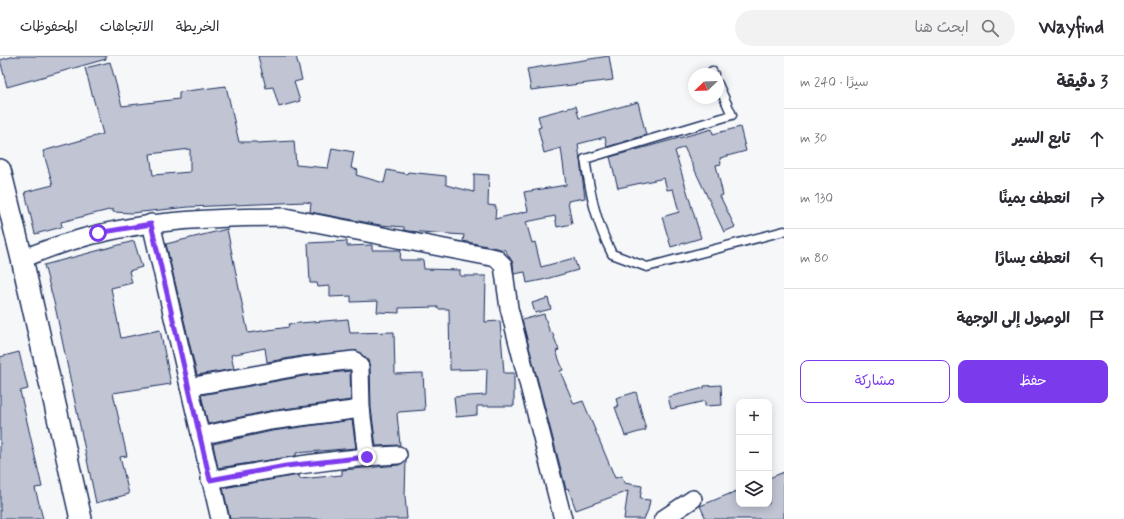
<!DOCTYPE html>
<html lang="ar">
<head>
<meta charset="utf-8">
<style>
	:root { --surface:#fff; --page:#f2f2f3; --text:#2b2b33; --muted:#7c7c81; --line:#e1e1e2; --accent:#7c3aed }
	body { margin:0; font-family:Mynerve,"Playpen Sans Arabic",sans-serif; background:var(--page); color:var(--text); direction:rtl }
	.controls { position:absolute; right:12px; bottom:12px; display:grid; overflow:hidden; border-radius:8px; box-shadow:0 2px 10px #0003 }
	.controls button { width:36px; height:36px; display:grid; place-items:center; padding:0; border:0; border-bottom:1px solid var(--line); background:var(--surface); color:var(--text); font:20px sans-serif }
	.compass { position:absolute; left:688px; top:12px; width:36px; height:36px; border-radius:50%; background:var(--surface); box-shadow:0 2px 10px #0003; rotate:247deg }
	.stop { position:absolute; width:12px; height:12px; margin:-9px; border:3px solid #7c3aed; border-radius:50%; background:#fff }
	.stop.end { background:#7c3aed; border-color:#fff; box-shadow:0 1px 4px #0008 }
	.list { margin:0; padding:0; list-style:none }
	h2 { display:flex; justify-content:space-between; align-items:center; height:52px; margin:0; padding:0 16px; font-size:17px }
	h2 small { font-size:13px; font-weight:400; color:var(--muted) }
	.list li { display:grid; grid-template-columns:26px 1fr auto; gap:12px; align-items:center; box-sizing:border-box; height:60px; padding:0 16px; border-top:1px solid var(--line) }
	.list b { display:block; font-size:15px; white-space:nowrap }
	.list em { font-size:13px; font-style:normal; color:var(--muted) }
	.actions { display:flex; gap:8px; padding:12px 16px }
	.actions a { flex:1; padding:9px 0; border:1px solid var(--accent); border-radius:8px; text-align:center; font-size:14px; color:var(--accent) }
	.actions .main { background:var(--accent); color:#fff }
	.icon { flex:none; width:22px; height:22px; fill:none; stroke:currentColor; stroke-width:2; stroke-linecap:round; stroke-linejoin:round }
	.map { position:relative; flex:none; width:784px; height:463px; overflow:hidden; direction:ltr }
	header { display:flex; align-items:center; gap:24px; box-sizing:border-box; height:56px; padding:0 20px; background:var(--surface); border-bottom:1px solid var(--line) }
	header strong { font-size:19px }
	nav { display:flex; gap:22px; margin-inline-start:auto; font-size:14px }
	.search { width:280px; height:36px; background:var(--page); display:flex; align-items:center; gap:10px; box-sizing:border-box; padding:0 14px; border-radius:22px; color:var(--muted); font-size:15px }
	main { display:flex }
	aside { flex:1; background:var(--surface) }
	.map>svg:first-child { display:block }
	.building { fill:#c0c4d3; stroke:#1b2f5e; fill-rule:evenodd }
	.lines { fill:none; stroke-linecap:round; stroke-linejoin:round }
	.service-casing { stroke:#1b2f5e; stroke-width:11 }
	.minor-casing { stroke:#1b2f5e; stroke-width:20 }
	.tertiary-casing { stroke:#1b2f5e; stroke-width:24 }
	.service { stroke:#fff; stroke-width:8 }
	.minor { stroke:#fff; stroke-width:17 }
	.tertiary { stroke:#fff; stroke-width:21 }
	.route { stroke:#7c3aed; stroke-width:5 }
</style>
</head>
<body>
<header>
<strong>Wayfind</strong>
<div class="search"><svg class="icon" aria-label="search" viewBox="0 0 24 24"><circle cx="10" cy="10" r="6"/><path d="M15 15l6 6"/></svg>ابحث هنا</div>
<nav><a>الخريطة</a><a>الاتجاهات</a><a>المحفوظات</a></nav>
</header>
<main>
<aside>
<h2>3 دقيقة<small>سيرًا · 240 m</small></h2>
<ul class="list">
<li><svg class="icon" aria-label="ahead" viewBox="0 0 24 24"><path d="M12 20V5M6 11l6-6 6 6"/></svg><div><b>تابع السير</b></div><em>30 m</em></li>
<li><svg class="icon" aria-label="right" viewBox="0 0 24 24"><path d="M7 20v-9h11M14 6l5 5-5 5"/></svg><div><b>انعطف يمينًا</b></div><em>130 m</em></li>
<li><svg class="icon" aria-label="left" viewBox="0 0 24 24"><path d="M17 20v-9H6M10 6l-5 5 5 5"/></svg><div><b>انعطف يسارًا</b></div><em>80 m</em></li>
<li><svg class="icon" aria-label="arrive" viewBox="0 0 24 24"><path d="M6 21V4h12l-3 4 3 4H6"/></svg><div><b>الوصول إلى الوجهة</b></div></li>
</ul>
<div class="actions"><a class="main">حفظ</a><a>مشاركة</a></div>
</aside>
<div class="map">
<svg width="784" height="463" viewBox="0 0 784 463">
	<rect width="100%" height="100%" fill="#f6f7f9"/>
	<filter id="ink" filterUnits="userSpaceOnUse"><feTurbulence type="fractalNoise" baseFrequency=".025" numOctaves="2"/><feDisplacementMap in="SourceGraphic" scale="8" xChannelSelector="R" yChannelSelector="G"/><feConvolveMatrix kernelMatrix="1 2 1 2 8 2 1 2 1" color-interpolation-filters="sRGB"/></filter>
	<g filter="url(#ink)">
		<!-- building -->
		<g class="building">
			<polygon points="15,0 106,0 106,3 7,31 0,4"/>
			<polygon points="258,0 296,0 302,24 294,26 300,45 279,51 273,31 266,32"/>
			<polygon points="609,0 613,24 531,34 527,13"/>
			<path d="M110,6L122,50L179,43V36L226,30L239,86H256L257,87L294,85L296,109L328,112L332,92L354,96L351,112L358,114L356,119L384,127L387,114L407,118L408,116L446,120V129L474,136V118L489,119L488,149L496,150L495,163L528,155L524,136L566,129L561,92L544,97L538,72L541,71L538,60L576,50L579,62L638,46L646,79L607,91L605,81L578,88L585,142L568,145L572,168L557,171L555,160L526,166L532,187L535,186L541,211L574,202L578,214L542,224L527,227L525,216L514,218L513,207L505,194L463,185L464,179L407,175L404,174V171L380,169L310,156L311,147L305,146L189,151L132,157L113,156V153L61,166L62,171L35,178L25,136L53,129L43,95L103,78L85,12ZM190,93V116L153,119L150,98Z"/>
			<polygon points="740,71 746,95 720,102 721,108 716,109 723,139 720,140 735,171 724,176 684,91 675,95 701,182 671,191 662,161 679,156 673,133 667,134 664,122 618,132 610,101 712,73 713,78"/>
			<polygon points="227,173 248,277 289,271 288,268 348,263 350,277 394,276 395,318 423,317 425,354 399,356 397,358 400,389 376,390 371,352 370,311 368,304 357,295 302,300 267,306 265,292 231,299 234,313 197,319 166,188"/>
			<polygon points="134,185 142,211 129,215 132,227 111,232 121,282 160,274 171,328 113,337 127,400 120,401 129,438 96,447 55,250 44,209"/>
			<polygon points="347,185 347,190 372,189 372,194 401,194 400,204 423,204 424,213 460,214 460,220 486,220 485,266 500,265 504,317 514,317 514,350 477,350 477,359 456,361 454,341 486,339 487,313 450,314 449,253 438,253 438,251 399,252 399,257 377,256 378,245 351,246 351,240 330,241 330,230 318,231 317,227 310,227 308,187"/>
			<polygon points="548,242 551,253 535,257 532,247"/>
			<polygon points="544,258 550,277 552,276 559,294 556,295 563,314 560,315 574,348 583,345 615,422 622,420 624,427 642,430 640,443 650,444 648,454 644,463 624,463 628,435 576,454 568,432 566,433 522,264"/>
			<polygon points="19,296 28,333 20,335 42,431 35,432 43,463 0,463 0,301"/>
			<polygon points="350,315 351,344 269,355 208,368 201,339 304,320"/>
			<polygon points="721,329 722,349 705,350 705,345 671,353 668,341 704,332 704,330"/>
			<polygon points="636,336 646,374 625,380 615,351 618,351 616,342"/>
			<polygon points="352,364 356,392 296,397 296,400 218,412 213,388 272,375"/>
			<polygon points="406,404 405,440 407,463 230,463 223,432 299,419 300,423 342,419 342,414 399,409"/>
			<polygon points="784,416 784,463 706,463 700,450 739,434 739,448 769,448 769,422"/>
		</g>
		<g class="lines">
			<!-- service casing -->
			<g class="service-casing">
				<g id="service">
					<polyline points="712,15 714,18"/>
					<path d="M718,28L732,59L585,103C591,140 595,164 612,198L647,211L784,175"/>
				</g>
			</g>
			<!-- minor casing -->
			<g class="minor-casing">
				<g id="minor">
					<polyline points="151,167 220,463"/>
					<path d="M22,203C108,166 192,161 285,161L496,202L503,209L509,252L563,463"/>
					<polyline points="189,331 303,310 354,304 360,311 361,353 270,365 200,380"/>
					<polyline points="361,353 367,401"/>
					<path d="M210,424C273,413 334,402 398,399"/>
					<polyline points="663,463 693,443"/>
				</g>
			</g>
			<!-- tertiary casing -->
			<g class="tertiary-casing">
				<polyline id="tertiary" points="0,114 22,203 81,463"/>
			</g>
			<!-- service -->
			<use href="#service" class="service"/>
			<!-- minor -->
			<use href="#minor" class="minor"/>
			<!-- tertiary -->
			<use href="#tertiary" class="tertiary"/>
		</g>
	</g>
	<g class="lines" filter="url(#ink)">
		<!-- route -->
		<polyline class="route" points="98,177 151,168 210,424 286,410 367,401"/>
	</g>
</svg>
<div class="controls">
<button>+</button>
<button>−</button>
<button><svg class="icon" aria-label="layers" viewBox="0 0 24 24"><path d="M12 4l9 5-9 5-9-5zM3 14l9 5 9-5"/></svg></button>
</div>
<svg class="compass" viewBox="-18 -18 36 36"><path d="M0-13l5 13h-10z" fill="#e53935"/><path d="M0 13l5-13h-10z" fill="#7c7c81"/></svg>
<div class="stop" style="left:98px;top:177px"></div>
<div class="stop end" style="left:367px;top:401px"></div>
</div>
</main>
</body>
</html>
